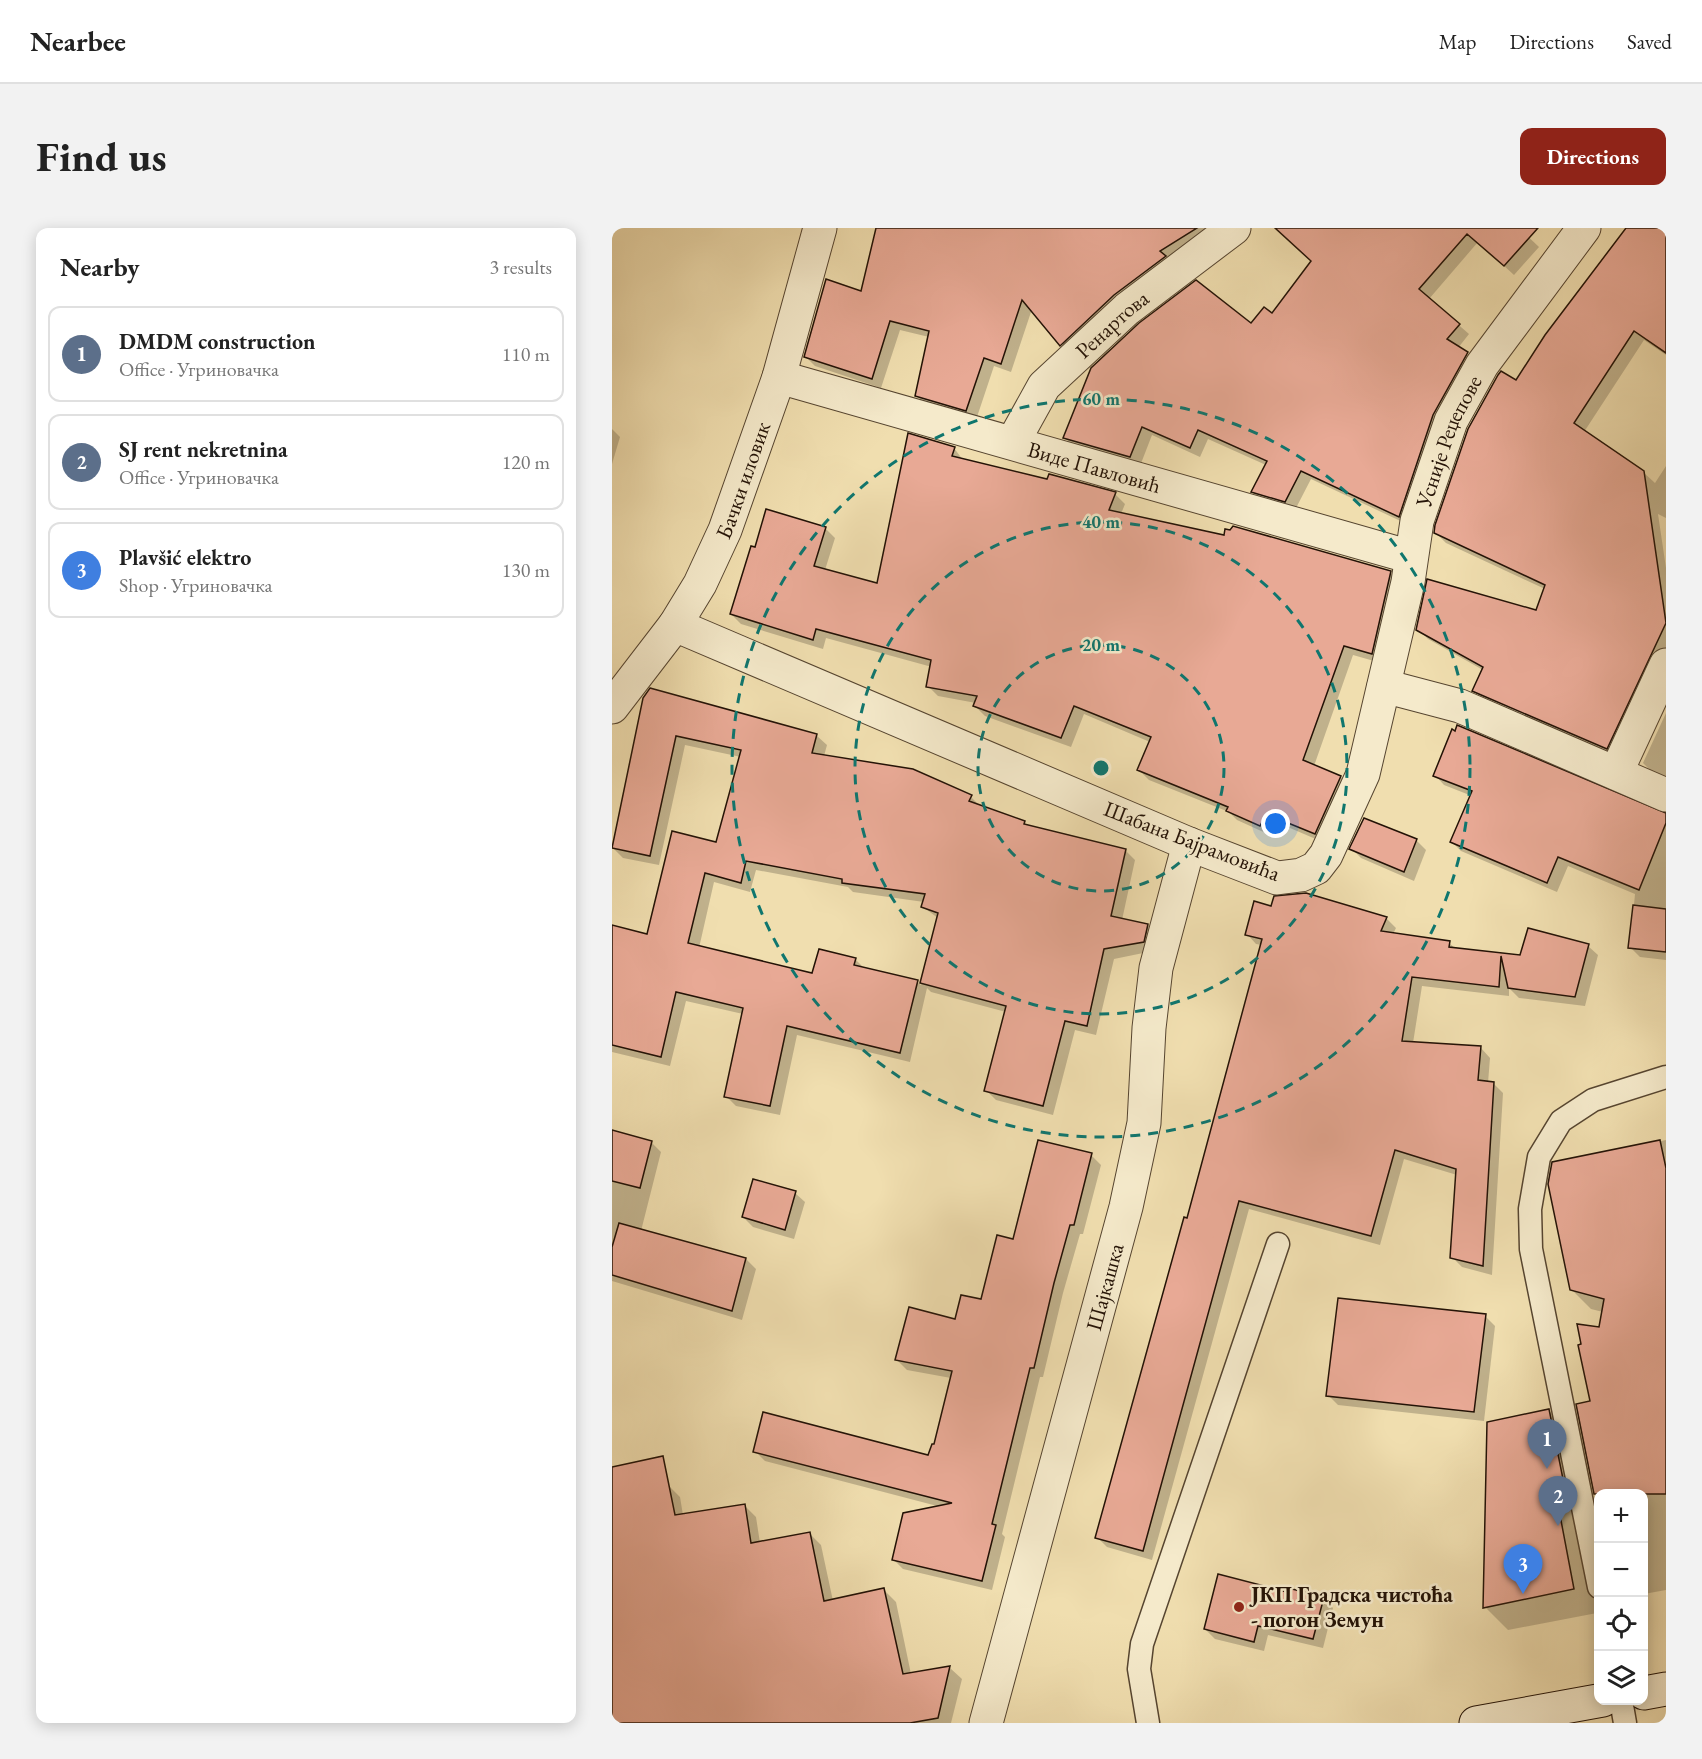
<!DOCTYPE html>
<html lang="en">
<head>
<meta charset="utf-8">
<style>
	:root { --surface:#fff; --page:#f2f2f2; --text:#222; --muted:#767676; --line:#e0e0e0; --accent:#8f2418 }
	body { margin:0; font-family:"EB Garamond",serif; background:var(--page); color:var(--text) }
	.controls { position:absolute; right:18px; bottom:18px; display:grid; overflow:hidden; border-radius:12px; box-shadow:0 3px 15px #0003 }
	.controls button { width:54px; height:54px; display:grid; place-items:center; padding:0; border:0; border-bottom:2px solid var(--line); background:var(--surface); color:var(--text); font:30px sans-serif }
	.you { position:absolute; left:664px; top:596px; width:21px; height:21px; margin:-15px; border:4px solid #fff; border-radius:50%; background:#1a73e8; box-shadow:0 0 0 9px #1a73e833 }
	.badge { display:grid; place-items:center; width:39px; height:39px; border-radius:50%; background:var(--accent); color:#fff; font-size:20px; font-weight:700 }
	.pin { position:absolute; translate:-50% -50px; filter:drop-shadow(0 2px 3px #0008) }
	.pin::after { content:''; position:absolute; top:32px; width:21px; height:18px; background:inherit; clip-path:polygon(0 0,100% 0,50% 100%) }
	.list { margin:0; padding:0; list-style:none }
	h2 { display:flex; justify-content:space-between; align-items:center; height:78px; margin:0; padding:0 24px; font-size:26px }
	h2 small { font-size:20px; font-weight:400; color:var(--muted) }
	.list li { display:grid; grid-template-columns:39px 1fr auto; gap:18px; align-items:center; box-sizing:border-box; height:96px; margin:0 12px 12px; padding:0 12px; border:2px solid var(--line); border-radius:12px }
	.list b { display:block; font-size:22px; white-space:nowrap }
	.list p { margin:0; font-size:20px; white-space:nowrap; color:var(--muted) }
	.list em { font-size:20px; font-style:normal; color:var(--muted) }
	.icon { flex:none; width:33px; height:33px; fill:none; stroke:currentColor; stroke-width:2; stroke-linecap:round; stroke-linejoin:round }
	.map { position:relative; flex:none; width:1054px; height:1495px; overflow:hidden; border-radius:12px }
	header { display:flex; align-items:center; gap:36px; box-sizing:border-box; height:84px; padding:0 30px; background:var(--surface); border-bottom:2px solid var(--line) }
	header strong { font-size:28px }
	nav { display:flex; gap:33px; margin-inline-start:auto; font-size:21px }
	.intro { display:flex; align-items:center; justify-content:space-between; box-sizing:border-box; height:144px; padding:0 36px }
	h1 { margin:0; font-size:42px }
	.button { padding:15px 27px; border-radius:12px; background:var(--accent); color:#fff; font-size:21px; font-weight:700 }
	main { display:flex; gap:36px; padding:0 36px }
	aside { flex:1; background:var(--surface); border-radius:12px; box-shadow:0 3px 15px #0003 }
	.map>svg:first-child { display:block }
	.shadow { fill:#0003; fill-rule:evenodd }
	.building { fill:#e8a995; stroke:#231206; stroke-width:1.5 }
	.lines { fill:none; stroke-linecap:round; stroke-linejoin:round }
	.service-casing { stroke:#564530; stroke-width:25 }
	.minor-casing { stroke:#564530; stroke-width:35 }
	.secondary-casing { stroke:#231206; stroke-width:35 }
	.service { stroke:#f5eacb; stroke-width:22 }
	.minor { stroke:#f5eacb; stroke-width:33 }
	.secondary { stroke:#f5eacb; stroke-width:33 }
	.ring { fill:none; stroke:#0f766e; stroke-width:3; stroke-dasharray:10 8 }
	.poi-dot { fill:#8f2418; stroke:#f5eacb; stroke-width:2 }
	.labels { text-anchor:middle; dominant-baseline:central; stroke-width:5; stroke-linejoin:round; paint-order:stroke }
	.street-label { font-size:22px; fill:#231206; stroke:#f5eacb }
	.poi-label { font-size:22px; font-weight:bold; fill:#231206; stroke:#f5eacb; text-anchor:start }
	.centre { fill:#0f766e; stroke:#f5eacb; stroke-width:3 }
	.ring-label { font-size:18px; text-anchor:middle; font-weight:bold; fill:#0f766e; stroke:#f5eacb; stroke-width:5; stroke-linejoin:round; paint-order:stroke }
</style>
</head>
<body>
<header>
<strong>Nearbee</strong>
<nav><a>Map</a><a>Directions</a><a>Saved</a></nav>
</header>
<div class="intro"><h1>Find us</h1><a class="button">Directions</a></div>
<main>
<aside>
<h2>Nearby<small>3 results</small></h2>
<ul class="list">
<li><span class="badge" style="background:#5c6f8a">1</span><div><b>DMDM construction</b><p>Office · Угриновачка</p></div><em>110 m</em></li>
<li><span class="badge" style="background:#5c6f8a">2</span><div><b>SJ rent nekretnina</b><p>Office · Угриновачка</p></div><em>120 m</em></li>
<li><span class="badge" style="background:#3f7fe0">3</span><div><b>Plavšić elektro</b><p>Shop · Угриновачка</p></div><em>130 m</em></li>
</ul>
</aside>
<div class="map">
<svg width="1054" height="1495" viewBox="0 0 1054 1495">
	<rect width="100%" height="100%" fill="#f0deaf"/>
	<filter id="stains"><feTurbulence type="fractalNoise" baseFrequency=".00333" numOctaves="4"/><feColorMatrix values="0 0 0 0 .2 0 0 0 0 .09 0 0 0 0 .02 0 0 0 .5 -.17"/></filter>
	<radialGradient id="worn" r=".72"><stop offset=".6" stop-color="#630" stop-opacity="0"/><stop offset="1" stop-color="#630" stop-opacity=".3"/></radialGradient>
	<!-- shadow -->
	<g class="shadow">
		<polygon points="265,0 605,0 459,126 420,81 399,144 382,138 364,192 315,178 305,168 317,109 288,102 269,160 203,138 194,129 250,65"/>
		<polygon points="672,0 907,0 927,19 902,47 866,14 817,71 857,106 846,120 865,135 797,297 699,251 683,282 650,273 640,264 654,237 596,211 588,229 540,207 528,238 463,220 453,210 639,97 660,87 701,34"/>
		<polygon points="1016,0 1054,0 1054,127 1032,112 972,204 1031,244 1043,255 1054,238 1054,290 1046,286 1054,340 1054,431 1005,530 872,472 862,463 871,442 816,411 806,401 925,384 933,361 834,315 824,305 904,154"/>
		<polygon points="0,201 8,209 0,236"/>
		<polygon points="342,220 351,232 503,266 513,276 509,286 778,344 788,354 769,435 741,427 702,538 729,549 738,559 713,615 664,594 658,607 625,592 617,584 537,552 527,542 538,514 472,486 459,519 373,488 363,478 364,475 326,468 316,458 320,439 214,410 211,421 129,396 119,386 144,321 213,300 223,310 213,342 267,357"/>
		<path d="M39,461L205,508L215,517L212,528L359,569L369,579L412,594L417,599L513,622L523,632L510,692L536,697L545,707L541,723L502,731L484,807L463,802L441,887L384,872L374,862L394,784L319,764L315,760L298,834L185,807L168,887L124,878L114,868L131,786L74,773L58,838L0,824V699L36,707L105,616L129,529L73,517L47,637L11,630L1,620ZM144,642L236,659L241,664L312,674L311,679L326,690L309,757L305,754L253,741L243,731L201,747L87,720L102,654L138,664Z"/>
		<polygon points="1054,485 1054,552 1041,545 1031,535"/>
		<polygon points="823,547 1054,587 1054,732 1028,729 1018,719 1023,666 956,638 945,664 849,623 839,613 860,568 832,557"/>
		<polygon points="804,612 814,622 802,653 749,630 739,620"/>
		<polygon points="660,680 774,690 784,700 781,706 837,715 844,721 910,729 976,718 986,727 973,778 907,770 897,760 897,768 810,758 801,815 869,820 878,830 876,855 881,855 891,865 880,1047 850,1039 840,1029 845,947 792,931 768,1017 637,981 540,1332 495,1319 485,1309 576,991 650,717 644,716 635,706"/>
		<polygon points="0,904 39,914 49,924 29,1003 134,1031 144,1041 130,1092 0,1053"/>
		<polygon points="1054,912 1054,1362 1032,1366 1032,1266 987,1266 987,1280 966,1177 980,1174 991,1084 979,1081 959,1061 941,935"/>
		<polygon points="479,927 489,937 471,1006 468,1006 451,1065 431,1149 428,1149 390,1306 393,1309 380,1362 291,1341 281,1331 329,1279 153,1233 143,1223 318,1229 323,1218 339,1150 295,1142 285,1132 370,1073 402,1013"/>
		<polygon points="183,965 193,974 182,1011 141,999 131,989"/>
		<polygon points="873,1088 883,1098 872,1193 726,1177 716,1167"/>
		<polygon points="937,1183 961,1206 987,1336 987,1379 984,1380 985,1385 896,1402 873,1379"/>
		<polygon points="56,1257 68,1269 71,1287 132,1277 144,1289 148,1315 197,1305 209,1317 221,1373 272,1362 284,1374 299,1446 338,1440 350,1451 339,1495 0,1495 0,1268"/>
		<polygon points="676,1366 711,1370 721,1380 711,1420 656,1407 652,1423 603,1411 593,1401"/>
	</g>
	<!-- building -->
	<g class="building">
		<polygon points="264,0 585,0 548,23 554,28 502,67 448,118 410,72 389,136 372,130 354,183 303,168 317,103 278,93 260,151 192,129 214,51 249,63"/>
		<polygon points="663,0 926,0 892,38 855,6 807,61 848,96 835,111 856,124 821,187 787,289 689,243 673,274 639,264 655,233 586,202 578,220 530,199 518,229 451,210 479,140 527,95 584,52 639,95 652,79 660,85 699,33"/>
		<polygon points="1014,0 1054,0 1054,125 1022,103 962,195 1032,243 1054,395 995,521 860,463 871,439 804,402 815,351 924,382 933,357 822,305 823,297 856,201 886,147 889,143 904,152 933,107"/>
		<polygon points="296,205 343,219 340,228 435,251 437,246 504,264 497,282 612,307 613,301 618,302 621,298 779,343 760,426 732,418 691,532 729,548 703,606 654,586 648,598 614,583 616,579 525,542 539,509 462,478 449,510 361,478 365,468 314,459 319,432 204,401 201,412 118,386 139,318 143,319 154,281 214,299 202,338 265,355"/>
		<polygon points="38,460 205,506 200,525 301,541 360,567 357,573 413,593 412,596 514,621 499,688 536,696 532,714 492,721 475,798 453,793 431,878 372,863 394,778 308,755 326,685 309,679 313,666 230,655 230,651 134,633 129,655 93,645 76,715 200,745 207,721 244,730 242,737 306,752 288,825 175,798 158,878 112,869 131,780 64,764 49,829 0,817 0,697 35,706 60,603 104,614 129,522 64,508 38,628 0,620 31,470"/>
		<polygon points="845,497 1054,585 1054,595 1027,662 946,629 935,655 838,614 860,563 821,548 840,501 843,503"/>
		<polygon points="752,590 805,611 792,644 737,621"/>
		<polygon points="694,665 775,689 769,703 838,713 837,719 908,727 916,700 977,716 963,769 896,760 889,728 887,759 800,749 790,813 869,818 866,852 882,854 871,1038 838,1030 844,941 783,922 759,1008 627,973 531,1323 483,1310 572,989 575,990 650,711 633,707 642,673 659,678 662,668"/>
		<polygon points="1021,677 1054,681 1054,724 1016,720"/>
		<polygon points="0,902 40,913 28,960 0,953"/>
		<polygon points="426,912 480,925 462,997 458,997 442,1055 422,1140 418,1140 380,1296 384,1297 370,1353 280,1332 291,1285 340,1275 141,1224 151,1184 316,1227 320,1216 322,1216 340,1143 283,1132 297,1079 343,1091 349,1067 369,1071 385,1007 401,1011"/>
		<polygon points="1048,912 1054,940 1054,1266 982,1266 964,1176 978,1173 966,1117 969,1116 965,1096 987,1099 992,1071 958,1062 936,956 940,934"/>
		<polygon points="141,951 184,963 173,1002 130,989"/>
		<polygon points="7,995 134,1030 120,1083 0,1047 0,1019"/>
		<polygon points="726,1070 874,1086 862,1184 714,1168"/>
		<polygon points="937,1181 954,1266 944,1266 962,1361 871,1380 875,1194"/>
		<polygon points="51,1228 63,1287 133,1276 139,1315 198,1304 212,1373 272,1360 291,1446 338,1438 326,1490 298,1495 0,1495 0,1239"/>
		<polygon points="606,1346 675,1364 676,1360 712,1369 701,1411 646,1398 642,1414 592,1401"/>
	</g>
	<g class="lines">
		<!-- service casing -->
		<g class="service-casing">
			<g id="service">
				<polyline points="987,1359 919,1021 918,981 927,929 949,893 981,872 1054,849"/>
				<polyline points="1009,1472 1013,1495"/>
				<polyline points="536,1495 527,1441 530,1416 666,1016"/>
			</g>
		</g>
		<!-- minor casing -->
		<g class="minor-casing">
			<g id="minor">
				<path id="s1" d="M167,149L799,329"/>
				<path id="s2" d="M401,214L432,158L515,81L622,0"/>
				<path id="s3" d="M63,397L577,616L665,650L689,647L704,640L714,627L751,546L796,354L805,293L839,193L870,137L972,0"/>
				<polyline points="772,458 848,478 1054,567"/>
				<path id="s4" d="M0,479L63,397L88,356L113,302L167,149L208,0"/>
				<polyline points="1004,545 1054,437"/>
				<path id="s5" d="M374,1495L514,979L532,895L537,800L544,740L577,616"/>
			</g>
		</g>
		<!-- secondary casing -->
		<g class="secondary-casing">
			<g id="secondary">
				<polyline points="1032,1465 1054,1461"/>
				<polyline points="864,1495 991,1472"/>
			</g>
		</g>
		<!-- service -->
		<use href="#service" class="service"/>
		<!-- minor -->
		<use href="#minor" class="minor"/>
		<!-- secondary -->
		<use href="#secondary" class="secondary"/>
	</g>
	<!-- distance rings -->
	<g class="ring">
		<circle cx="489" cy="540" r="123"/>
		<circle cx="489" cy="540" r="246"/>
		<circle cx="489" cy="540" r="369"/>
	</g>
	<!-- markers -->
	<circle class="poi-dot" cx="627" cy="1379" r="6"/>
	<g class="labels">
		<!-- street labels -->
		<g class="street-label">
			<text stroke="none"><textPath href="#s2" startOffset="156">Ренартова</textPath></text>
			<text stroke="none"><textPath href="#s3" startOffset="1144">Усније Реџепове</textPath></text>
			<text stroke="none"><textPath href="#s1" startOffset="328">Виде Павловић</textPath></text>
			<text stroke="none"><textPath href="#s4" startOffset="264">Бачки иловик</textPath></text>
			<text transform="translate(580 613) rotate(21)">Шабана Бајрамовића</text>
			<text stroke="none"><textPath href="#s5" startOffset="452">Шајкашка</textPath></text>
		</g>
		<!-- poi labels -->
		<g class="poi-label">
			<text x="639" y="1366">ЈКП Градска чистоћа<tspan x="639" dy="25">- погон Земун</tspan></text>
		</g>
	</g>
	<circle cx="489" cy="540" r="9" class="centre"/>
	<g class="ring-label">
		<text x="489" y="177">60 m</text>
		<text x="489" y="300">40 m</text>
		<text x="489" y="423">20 m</text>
	</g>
	<rect width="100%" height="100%" filter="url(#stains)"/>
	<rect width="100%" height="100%" fill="url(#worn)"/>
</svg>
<div class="controls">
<button>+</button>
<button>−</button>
<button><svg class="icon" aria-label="locate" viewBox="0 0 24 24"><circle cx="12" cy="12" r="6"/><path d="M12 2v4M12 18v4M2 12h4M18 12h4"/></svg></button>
<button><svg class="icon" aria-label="layers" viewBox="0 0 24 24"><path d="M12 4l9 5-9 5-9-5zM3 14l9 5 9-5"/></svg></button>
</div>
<div class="you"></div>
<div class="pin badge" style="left:935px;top:1241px;background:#5c6f8a">1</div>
<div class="pin badge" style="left:946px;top:1298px;background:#5c6f8a">2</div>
<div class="pin badge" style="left:911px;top:1366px;background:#3f7fe0">3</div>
</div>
</main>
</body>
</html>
